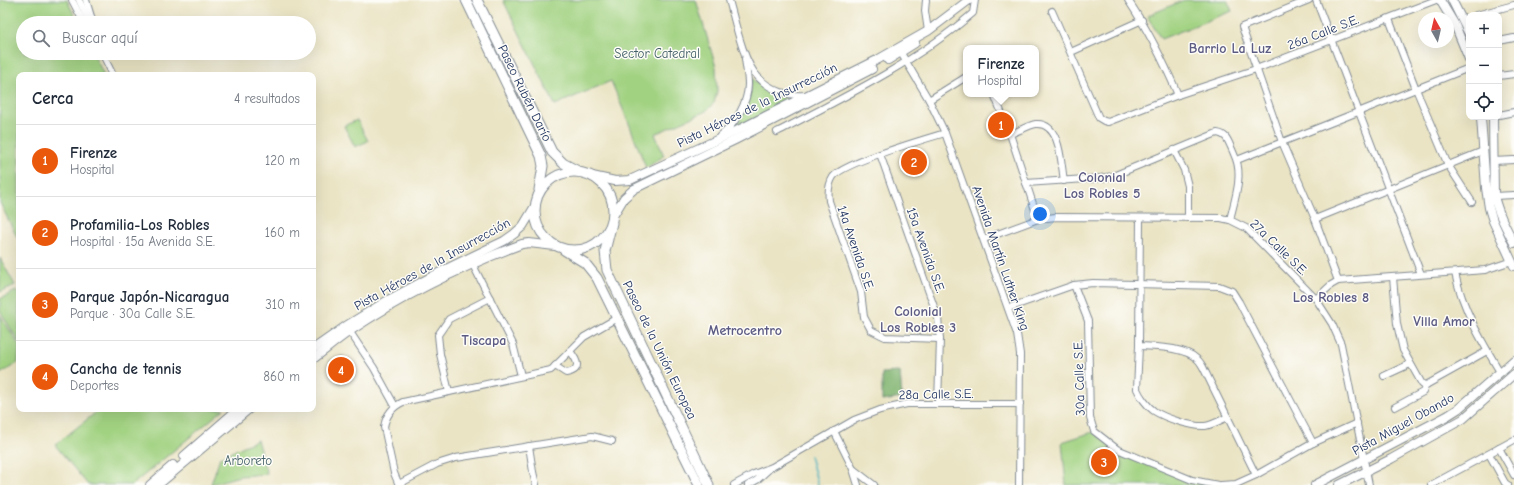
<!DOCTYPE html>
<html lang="es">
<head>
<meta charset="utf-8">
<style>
	:root { --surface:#fff; --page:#f6f6f7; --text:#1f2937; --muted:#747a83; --line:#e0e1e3; --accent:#ea580c }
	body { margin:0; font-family:"Comic Neue",sans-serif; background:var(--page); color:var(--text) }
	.controls { position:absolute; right:12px; top:12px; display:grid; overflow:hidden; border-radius:8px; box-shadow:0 4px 16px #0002 }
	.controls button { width:36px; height:36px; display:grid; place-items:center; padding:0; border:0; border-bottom:1px solid var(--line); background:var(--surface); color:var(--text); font:20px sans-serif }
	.compass { position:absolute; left:1418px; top:12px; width:36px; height:36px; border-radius:50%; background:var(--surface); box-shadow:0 4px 16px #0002; rotate:352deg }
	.you { position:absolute; left:1040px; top:214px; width:14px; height:14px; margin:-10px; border:3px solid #fff; border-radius:50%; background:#1a73e8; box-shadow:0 0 0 6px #1a73e833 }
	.badge { display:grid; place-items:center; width:26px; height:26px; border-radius:50%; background:var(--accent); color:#fff; font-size:13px; font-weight:700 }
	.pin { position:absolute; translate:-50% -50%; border:2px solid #fff; box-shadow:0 1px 4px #0006 }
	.popup { position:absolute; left:963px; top:45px; width:76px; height:52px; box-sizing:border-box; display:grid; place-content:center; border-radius:8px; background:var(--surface); filter:drop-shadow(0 1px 3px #0005); font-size:13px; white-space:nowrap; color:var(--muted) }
	.popup b { font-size:15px; color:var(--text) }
	.popup::after { content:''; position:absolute; left:50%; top:100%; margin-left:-8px; border:8px solid transparent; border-top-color:var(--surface) }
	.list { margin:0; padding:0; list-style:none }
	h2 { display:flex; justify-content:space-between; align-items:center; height:52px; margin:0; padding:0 16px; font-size:17px }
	h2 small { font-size:13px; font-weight:400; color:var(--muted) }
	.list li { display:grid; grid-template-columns:26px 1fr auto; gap:12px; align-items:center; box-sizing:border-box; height:72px; padding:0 16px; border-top:1px solid var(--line) }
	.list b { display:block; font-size:15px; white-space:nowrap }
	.list p { margin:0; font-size:13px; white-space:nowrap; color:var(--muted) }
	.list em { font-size:13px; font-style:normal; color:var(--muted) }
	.icon { flex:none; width:22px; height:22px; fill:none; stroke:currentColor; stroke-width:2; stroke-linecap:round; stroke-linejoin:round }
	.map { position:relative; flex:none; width:1514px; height:485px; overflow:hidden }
	.search { position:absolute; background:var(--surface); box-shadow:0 4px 16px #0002; left:16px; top:16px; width:300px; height:44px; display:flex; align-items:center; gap:10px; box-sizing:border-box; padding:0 14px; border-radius:22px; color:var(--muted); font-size:15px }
	.panel { position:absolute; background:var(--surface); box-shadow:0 4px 16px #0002; left:16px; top:72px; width:300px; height:340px; border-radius:8px }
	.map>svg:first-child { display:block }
	.green { fill:#a1d281; stroke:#5e8070 }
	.forest { fill:#80b46f; stroke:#4e7266 }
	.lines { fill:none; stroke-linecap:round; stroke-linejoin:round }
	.stream { stroke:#42b0bf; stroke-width:1.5 }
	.minor-casing { stroke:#828a91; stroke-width:8 }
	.major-casing { stroke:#828a91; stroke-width:10 }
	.highway-casing { stroke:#828a91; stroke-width:11 }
	.minor { stroke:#fff; stroke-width:6 }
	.major { stroke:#fff; stroke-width:8 }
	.highway { stroke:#fff; stroke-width:9 }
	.labels { text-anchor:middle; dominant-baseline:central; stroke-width:3; stroke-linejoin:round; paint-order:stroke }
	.street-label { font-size:13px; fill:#1b2f5e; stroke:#fdfcf7 }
	.park-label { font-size:13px; fill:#436068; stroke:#fdfcf7 }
	.neighbourhood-label { font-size:14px; font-weight:bold; fill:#5c5b84; stroke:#fdfcf7 }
</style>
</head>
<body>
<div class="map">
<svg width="1514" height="485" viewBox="0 0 1514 485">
	<rect width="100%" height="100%" fill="#fdfcf7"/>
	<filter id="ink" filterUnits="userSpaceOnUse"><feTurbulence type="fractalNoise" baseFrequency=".025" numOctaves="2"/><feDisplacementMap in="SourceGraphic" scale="8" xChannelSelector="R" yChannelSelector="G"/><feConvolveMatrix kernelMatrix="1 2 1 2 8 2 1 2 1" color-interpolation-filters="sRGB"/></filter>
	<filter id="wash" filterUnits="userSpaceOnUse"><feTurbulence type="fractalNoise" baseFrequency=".012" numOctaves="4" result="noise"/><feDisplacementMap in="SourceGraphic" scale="16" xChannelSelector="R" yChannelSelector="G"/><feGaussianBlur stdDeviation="0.9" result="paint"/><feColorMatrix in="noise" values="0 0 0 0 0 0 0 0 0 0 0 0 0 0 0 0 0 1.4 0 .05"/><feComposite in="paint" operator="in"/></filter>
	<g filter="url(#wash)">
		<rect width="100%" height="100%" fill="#eae4c4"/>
		<!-- green -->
		<g class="green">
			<polygon points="0,0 67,0 78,23 23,23 23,53 93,53 104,75 19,75 19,241 0,203"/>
			<polygon points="503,0 696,0 716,67 717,91 714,103 706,111 655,134 664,156 646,168 630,126 611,81 555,105"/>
			<polygon points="1184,0 1227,0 1232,11 1161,39 1147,16"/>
			<path d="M752,78L767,91L792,101L734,128C745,112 751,97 752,78Z"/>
			<polygon points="357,120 368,141 355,147 344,126"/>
			<polygon points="0,258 15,285 0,292"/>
			<polygon points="16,291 19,296 19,342 0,311 0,299"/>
			<polygon points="0,315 19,345 18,363 0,374"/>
			<polygon points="343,356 352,378 340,383 330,361"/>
			<polygon points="100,409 224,409 132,485 88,485 55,445"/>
			<polygon points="1093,432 1122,453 1207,485 1066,485 1062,442"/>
			<polygon points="257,440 267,474 240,476 211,484 220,457"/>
		</g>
		<!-- forest -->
		<polygon class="forest" points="900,372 902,398 882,401 882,373"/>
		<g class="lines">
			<!-- stream -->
			<polyline class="stream" points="810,456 818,485"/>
		</g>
	</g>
	<g filter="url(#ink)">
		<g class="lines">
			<!-- minor casing -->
			<g class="minor-casing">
				<g id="minor">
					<polyline points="72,0 84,23"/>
					<polyline points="79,0 90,23"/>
					<polyline points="86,0 93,23"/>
					<path d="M729,0C735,21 743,62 758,77C764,84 773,89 781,92C789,95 797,96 805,95"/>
					<polyline points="926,0 925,11 928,31"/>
					<path d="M1128,0C1148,30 1164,62 1178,95"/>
					<polyline points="1309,0 1242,27 1282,142 1315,219 1338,281"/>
					<polyline points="1316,0 1421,274"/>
					<polyline points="1052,11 1099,118 1104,121 1108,122 1178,95 1256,69 1436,0"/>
					<polyline points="1476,15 1514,5"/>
					<polyline points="1389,19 1416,89 1448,165 1472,202"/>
					<polyline points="1463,20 1469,18"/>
					<polyline points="1499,41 1514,38"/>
					<polyline points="1071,52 1142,20"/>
					<polyline points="102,53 113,75"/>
					<polyline points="901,53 929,100 945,133 1017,334 1020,354 1019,485"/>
					<polyline points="1499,76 1514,74"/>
					<polyline points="994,94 1010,134 1038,219"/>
					<polyline points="929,100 966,77"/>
					<polyline points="1499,115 1514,112"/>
					<path d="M777,132C843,98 916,62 973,13L975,0"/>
					<path d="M1010,134C1017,132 1029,125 1036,124C1061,122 1061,164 1064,181"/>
					<path d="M720,136C735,125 748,103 748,84C748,76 746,67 745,59"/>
					<polyline points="1174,150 1184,170 1188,186 1188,218"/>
					<polyline points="880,154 938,318 940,339 938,404"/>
					<polyline points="1237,160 1469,68"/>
					<polyline points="1493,161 1514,160"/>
					<path d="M1026,183L1101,178L1113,176L1217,133C1225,134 1227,138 1230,145C1232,149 1234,154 1236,159C1243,178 1234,201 1230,220"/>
					<polyline points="1494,196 1514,195"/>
					<path d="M1140,218L1139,346L1137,389C1140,396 1147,406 1154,411C1165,418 1192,427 1205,426C1212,425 1221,420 1228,417"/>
					<polyline points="1315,219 1483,151"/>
					<polyline points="984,239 1038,219 1056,217 1221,218 1230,220 1246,228 1316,299 1332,324 1341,344 1369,485"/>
					<polyline points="473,265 513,344 521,376"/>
					<path d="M1455,273C1462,308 1482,342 1500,372"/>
					<polyline points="1393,277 1397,324 1403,350 1422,384 1426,385"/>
					<polyline points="1074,285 1088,321 1090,418 1094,431 1117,449 1192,480 1218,485"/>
					<polyline points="1316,299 1331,285 1338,281 1485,270 1512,261"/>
					<polyline points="1008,308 1074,285 1093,283 1219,286 1232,291 1239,302 1313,443"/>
					<polyline points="350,332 374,368 395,406"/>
					<path d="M940,339L885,337L871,330L864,317L861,292L829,201C828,193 828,185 833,177C842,163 925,139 945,133"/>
					<path d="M1139,346C1155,347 1185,347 1197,359C1200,361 1201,364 1203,367L1256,475"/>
					<path d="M555,366L566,373C583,370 577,360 570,351"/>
					<polyline points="1384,376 1410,364"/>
					<polyline points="1426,385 1487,351"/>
					<polyline points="449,392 440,354 438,335 449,319 490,298"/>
					<polyline points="1395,407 1423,392 1426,385"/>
					<polyline points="834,431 853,469 858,485"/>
					<polyline points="529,446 533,472 536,485"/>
					<polyline points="1499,448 1514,475"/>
					<polyline points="1489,454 1505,483 1508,485"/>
					<polyline points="853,469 874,485"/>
					<polyline points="399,484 437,464 456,458 592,436 612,441"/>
					<path d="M399,485L394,473L384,427C386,415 392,407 403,402L551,370L584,337L617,318"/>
					<polyline points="734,485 754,474 772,467 854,420 880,410 907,404 1020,404"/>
					<polyline points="748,485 757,480 768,470"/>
					<polyline points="1221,485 1236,484 1256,475 1313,443 1357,423"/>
					<polyline points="1431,485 1514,440"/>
				</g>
			</g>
			<!-- major casing -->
			<g class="major-casing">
				<g id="major">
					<polyline points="1440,0 1455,25 1469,59"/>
					<polyline points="1452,0 1469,34"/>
					<polyline points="888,60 915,43"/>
					<polyline points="1481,117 1486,188 1489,208 1493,221 1514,266"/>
					<path d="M1493,117L1494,196C1498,213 1506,228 1514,243"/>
					<polyline points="592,176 615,181 630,180 734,132 877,60 928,31 969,0"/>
					<polyline points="613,216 624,198 634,189 735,140 872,69"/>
					<polyline points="313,349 346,326 390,299 446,269 504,241 514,234 523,226 535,206"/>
					<path d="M313,359C325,350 337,340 350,331C402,296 463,266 522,244L529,243L555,246"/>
					<polyline points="184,456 238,409"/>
					<polyline points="150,485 173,465"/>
					<polyline points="158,485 249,409"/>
					<polyline points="1315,485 1447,416 1458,409 1514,360"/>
					<polyline points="1339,485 1391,459 1463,419 1514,374"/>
				</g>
			</g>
			<!-- highway casing -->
			<g class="highway-casing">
				<g id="highway">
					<polyline points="466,0 541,156 543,166 539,190"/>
					<polyline points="477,0 552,152 563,163 578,171"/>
					<circle cx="574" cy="211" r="39"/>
					<polyline points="612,223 605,251 607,270 709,485"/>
					<polyline points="564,250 585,263 597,278 699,485"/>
				</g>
			</g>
			<!-- minor -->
			<use href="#minor" class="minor"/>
			<!-- major -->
			<use href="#major" class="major"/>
			<!-- highway -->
			<use href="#highway" class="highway"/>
		</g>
	</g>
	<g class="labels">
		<!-- street labels -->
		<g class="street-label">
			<text transform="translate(1323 32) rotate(-21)">26a Calle S.E.</text>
			<text transform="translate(525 93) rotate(64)">Paseo Rubén Darío</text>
			<text transform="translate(757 105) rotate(-26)">Pista Héroes de la Insurrección</text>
			<text transform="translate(1279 247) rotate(44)">27a Calle S.E.</text>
			<text transform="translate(856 248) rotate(71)">14a Avenida S.E.</text>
			<text transform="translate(926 250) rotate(70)">15a Avenida S.E.</text>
			<text transform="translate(1001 258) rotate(71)">Avenida Martín Luther King</text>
			<text transform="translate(432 264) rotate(-29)">Pista Héroes de la Insurrección</text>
			<text transform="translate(660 350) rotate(64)">Paseo de la Unión Europea</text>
			<text transform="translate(1079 378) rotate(-92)">30a Calle S.E.</text>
			<text transform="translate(936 394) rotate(-1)">28a Calle S.E.</text>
			<text transform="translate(1403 424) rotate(-29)">Pista Miguel Obando</text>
		</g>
		<!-- park labels -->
		<g class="park-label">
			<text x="657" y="53">Sector Catedral</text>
			<text x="248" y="460">Arboreto</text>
		</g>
		<!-- neighbourhood labels -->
		<g class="neighbourhood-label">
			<text x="1230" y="48">Barrio La Luz</text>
			<text x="1102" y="177">Colonial<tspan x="1102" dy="16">Los Robles 5</tspan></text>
			<text x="1331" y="297">Los Robles 8</text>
			<text x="918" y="311">Colonial<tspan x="918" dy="16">Los Robles 3</tspan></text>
			<text x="1444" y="321">Villa Amor</text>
			<text x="745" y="330">Metrocentro</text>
			<text x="484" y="340">Tiscapa</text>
		</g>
	</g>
</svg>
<div class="controls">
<button>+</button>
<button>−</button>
<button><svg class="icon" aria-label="locate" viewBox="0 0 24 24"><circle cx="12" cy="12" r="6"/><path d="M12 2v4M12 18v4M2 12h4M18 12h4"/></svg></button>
</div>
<svg class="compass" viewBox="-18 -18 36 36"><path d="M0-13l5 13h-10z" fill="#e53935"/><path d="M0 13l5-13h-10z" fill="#747a83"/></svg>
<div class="you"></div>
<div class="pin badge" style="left:1001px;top:125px">1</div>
<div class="popup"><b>Firenze</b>Hospital</div>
<div class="pin badge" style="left:914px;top:162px">2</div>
<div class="pin badge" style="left:1104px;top:462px">3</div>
<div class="pin badge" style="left:341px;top:370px">4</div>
<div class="search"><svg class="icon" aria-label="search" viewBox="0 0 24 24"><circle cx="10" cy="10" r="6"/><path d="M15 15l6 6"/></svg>Buscar aquí</div>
<section class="panel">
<h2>Cerca<small>4 resultados</small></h2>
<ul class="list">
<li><span class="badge">1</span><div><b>Firenze</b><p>Hospital</p></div><em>120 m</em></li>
<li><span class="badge">2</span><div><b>Profamilia-Los Robles</b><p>Hospital · 15a Avenida S.E.</p></div><em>160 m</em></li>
<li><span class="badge">3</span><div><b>Parque Japón-Nicaragua</b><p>Parque · 30a Calle S.E.</p></div><em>310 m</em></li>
<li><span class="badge">4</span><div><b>Cancha de tennis</b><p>Deportes</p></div><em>860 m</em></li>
</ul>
</section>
</div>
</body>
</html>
